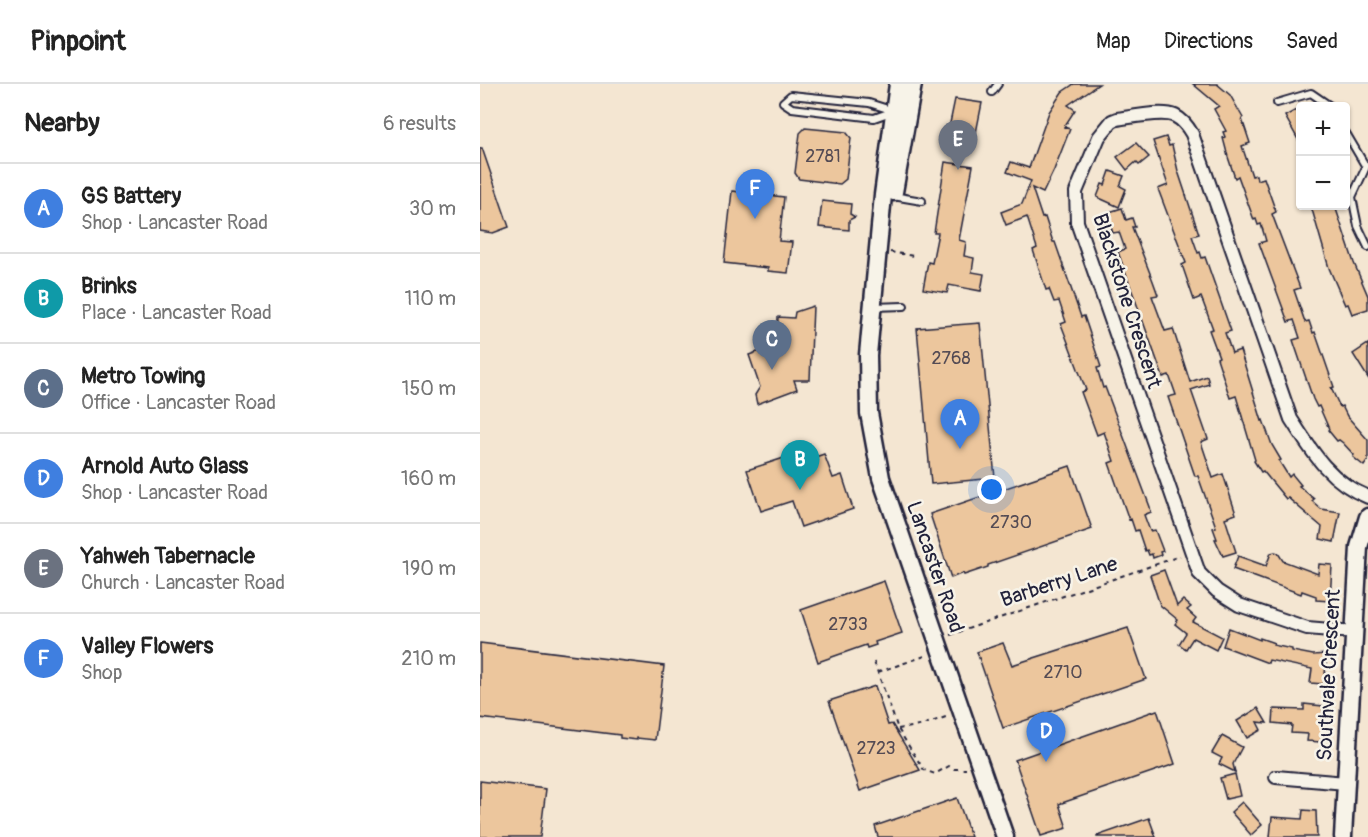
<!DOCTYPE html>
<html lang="en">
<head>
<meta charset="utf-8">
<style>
	:root { --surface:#fff; --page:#f6f6f6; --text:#222; --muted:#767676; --line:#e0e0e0; --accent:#111827 }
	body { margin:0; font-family:Pangolin,sans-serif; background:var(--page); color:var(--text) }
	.controls { position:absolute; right:18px; top:18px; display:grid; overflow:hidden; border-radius:6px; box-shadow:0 2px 4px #0004 }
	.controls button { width:54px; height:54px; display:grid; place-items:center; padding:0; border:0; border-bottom:2px solid var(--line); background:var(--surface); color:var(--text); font:30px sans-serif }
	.you { position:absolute; left:512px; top:406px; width:21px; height:21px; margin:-15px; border:4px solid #fff; border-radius:50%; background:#1a73e8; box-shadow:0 0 0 9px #1a73e833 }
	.badge { display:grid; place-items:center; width:39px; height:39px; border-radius:50%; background:var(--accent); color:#fff; font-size:20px; font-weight:700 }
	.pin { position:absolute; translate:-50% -50px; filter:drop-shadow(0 2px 3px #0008) }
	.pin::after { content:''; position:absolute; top:32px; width:21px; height:18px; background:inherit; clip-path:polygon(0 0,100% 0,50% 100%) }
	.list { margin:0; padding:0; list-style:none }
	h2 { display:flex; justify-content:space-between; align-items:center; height:78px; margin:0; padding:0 24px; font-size:26px }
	h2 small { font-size:20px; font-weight:400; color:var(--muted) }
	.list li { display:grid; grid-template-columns:39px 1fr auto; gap:18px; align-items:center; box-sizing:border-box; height:90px; padding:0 24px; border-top:2px solid var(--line) }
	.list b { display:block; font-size:22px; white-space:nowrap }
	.list p { margin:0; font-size:20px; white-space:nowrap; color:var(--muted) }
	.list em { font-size:20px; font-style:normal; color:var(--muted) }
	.map { position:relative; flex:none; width:888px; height:753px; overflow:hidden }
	header { display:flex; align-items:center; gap:36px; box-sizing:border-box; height:84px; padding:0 30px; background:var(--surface); border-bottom:2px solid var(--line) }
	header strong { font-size:28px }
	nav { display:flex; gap:33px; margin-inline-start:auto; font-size:21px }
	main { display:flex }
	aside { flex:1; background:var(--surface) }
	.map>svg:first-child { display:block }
	.building { fill:#ecc69d; stroke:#22223b; stroke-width:1.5 }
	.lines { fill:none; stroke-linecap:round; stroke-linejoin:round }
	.lane-casing { stroke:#22223b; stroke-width:10 }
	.street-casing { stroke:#22223b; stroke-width:16 }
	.secondary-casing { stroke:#22223b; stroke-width:21 }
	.path { stroke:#22223b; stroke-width:2; stroke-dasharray:4.5 4.5; stroke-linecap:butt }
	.lane { stroke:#f7f3e8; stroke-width:6 }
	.street { stroke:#f7f3e8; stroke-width:12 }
	.secondary { stroke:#f7f3e8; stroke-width:16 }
	.labels { text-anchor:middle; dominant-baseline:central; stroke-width:5; stroke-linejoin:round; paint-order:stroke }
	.number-label { font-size:18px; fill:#544b54 }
	.street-label { font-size:21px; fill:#22223b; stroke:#f7f3e8 }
</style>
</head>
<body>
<header>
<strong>Pinpoint</strong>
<nav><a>Map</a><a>Directions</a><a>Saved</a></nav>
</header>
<main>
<aside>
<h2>Nearby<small>6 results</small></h2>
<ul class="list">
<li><span class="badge" style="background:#3f7fe0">A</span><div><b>GS Battery</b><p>Shop · Lancaster Road</p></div><em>30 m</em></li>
<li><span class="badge" style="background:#0f9aa8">B</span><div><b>Brinks</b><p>Place · Lancaster Road</p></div><em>110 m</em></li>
<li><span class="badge" style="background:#5c6f8a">C</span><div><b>Metro Towing</b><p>Office · Lancaster Road</p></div><em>150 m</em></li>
<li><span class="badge" style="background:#3f7fe0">D</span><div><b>Arnold Auto Glass</b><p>Shop · Lancaster Road</p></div><em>160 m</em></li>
<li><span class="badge" style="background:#6b7280">E</span><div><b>Yahweh Tabernacle</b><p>Church · Lancaster Road</p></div><em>190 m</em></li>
<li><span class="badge" style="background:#3f7fe0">F</span><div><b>Valley Flowers</b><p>Shop</p></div><em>210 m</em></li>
</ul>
</aside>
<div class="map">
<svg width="888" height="753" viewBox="0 0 888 753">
	<rect width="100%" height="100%" fill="#f4e6d2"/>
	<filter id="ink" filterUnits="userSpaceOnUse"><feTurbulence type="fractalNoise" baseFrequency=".0167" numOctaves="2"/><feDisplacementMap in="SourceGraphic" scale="12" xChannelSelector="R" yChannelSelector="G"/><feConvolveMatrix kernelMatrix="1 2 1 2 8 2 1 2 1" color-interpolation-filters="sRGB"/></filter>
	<g filter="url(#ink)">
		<!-- building -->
		<g class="building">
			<polygon points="594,0 619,0 588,21 595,26 584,43 590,45 574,86 563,109 552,104 562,134 565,133 573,158 575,158 601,233 604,232 621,283 617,284 623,304 625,303 670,423 671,428 664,431 670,447 675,446 683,467 680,468 681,471 673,474 672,470 669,471 667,466 665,467 658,446 655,447 651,435 649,436 629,379 634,377 624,348 617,351 601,308 606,306 581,240 586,238 579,217 574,218 569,205 566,206 553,166 557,164 547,133 526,141 521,128 542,120 551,97 527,88 531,78 549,84 569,28 582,8"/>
			<polygon points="713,0 737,0 750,11 763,34 762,35 770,59 762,62 772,92 776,91 777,96 784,94 796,128 792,130 820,204 814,206 825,238 829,237 833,249 835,248 854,303 851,304 860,323 862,322 867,332 888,356 888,376 884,382 873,373 874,371 863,359 859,356 857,357 848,346 849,345 839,322 837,323 833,315 813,256 820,254 814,236 808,238 779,159 786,157 781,140 778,141 776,135 774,136 758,92 755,94 748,73 743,54 745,53 743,48 746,47 734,25 739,22"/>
			<polygon points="475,15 502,19 496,49 470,46 471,44 469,44"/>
			<polygon points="820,24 820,59 805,32"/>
			<polygon points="325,44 366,48 371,54 366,95 360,100 319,95 315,89 320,49"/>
			<polygon points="686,53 689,62 692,61 698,87 719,150 712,152 718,169 720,168 722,174 725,173 751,247 745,249 752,269 760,266 782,337 783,336 792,361 801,376 799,377 809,393 812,390 821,401 819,402 834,415 832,417 841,425 860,428 854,458 840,455 842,443 808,414 806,415 783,387 781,388 774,377 775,376 756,312 750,314 737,274 739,273 729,246 733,245 723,218 721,213 714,216 702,181 706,179 678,105 688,101 673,57"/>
			<polygon points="656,59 669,73 659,81 656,78 647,86 637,73"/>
			<polygon points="0,64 2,64 29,143 13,149 0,147"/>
			<polygon points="465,78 493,82 479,156 486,158 484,172 494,174 492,188 504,190 501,207 469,201 467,209 443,205 448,178 452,179 458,149 454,149"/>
			<polygon points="630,87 644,92 640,102 646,105 639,123 617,113 622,100 625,101"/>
			<polygon points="252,107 304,113 299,157 312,158 308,189 288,187 288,184 244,179"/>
			<polygon points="342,117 371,120 370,130 375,133 369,136 369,146 339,143"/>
			<polygon points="831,122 855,122 874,179 888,212 888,225 872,230 868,220 865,221 849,184"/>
			<polygon points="642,124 646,136 652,134 655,143 652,143 673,197 678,211 672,212 685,247 693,245 710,298 727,292 729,300 711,306 728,355 721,358 733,394 743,390 756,430 745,434 756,468 743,472 735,455 737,455 733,444 736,443 718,392 715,392 688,313 696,311 689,291 683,293 638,168 645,165 639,148 633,149 626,129"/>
			<polygon points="333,222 330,296 314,296 317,305 277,320 275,311 280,303 269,271 297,261 298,233 314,234 315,228"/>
			<polygon points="500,239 515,394 451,400 437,244"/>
			<polygon points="888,260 888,294 873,270"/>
			<polygon points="344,370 353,394 362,391 373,425 321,443 312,417 281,427 267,386 304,374 307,383"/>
			<polygon points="590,382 612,445 508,481 508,483 484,491 483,489 471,494 450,430"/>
			<polygon points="795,468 798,469 803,477 838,490 839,480 852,481 850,517 836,516 836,512 822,507 821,510 753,485 758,472 786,482 791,469"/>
			<polygon points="684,486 697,522 703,516 711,523 707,526 716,534 713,538 742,553 736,566 713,554 706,565 699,560 706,549 695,540 698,536 680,521 670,491"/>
			<polygon points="404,497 422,549 395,558 396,561 387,564 386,561 338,578 321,526"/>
			<polygon points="648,544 666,595 523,644 497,568 523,559 532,581"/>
			<polygon points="749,544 780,556 780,554 794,559 793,561 812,565 812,567 833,571 847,570 844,600 830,599 832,585 789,576 788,579 743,562"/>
			<polygon points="0,559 184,582 175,656 157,654 157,656 140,654 140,651 0,634"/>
			<polygon points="395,602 408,641 412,640 440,686 380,707 349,617"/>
			<polygon points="824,620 843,622 843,629 846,629 841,658 827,657 828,650 811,649 812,641 793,639 794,625 824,626"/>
			<polygon points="778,624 787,639 777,638 781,646 767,654 757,637"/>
			<polygon points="677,626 695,680 579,720 587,744 561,752 535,676"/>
			<polygon points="742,652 762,663 753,680 755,688 739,680 742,674 732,669"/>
			<polygon points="755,690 760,712 746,715 740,694"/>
			<polygon points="0,697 66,705 60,753 0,753"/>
			<polygon points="477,714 491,753 398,753 395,742"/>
			<polygon points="762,718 782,741 771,751 751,728"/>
			<polygon points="823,726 836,727 837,753 790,753 792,733 822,735"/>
			<polygon points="669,734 676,753 617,753 617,752"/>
		</g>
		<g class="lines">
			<!-- lane casing -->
			<g class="lane-casing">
				<g id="lane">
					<polyline points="512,8 518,0"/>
					<polygon points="311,11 389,19 414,27 394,34 312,24 303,18"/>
					<polyline points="797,19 831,9 850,22"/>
					<polyline points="866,49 886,83 872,113 878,142 888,163"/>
					<polyline points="413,112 442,117"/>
					<polyline points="393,223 424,222"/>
				</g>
			</g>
			<!-- street casing -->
			<g class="street-casing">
				<g id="street">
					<path d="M874,548L827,544L759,521L737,507L719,489L597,138L596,108L619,53L632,37L637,35C652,33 683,26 695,32C703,36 708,43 712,50L811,335C832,368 850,398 888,413"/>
					<polyline points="796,693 866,699"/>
				</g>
			</g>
			<!-- secondary casing -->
			<g class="secondary-casing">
				<g id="secondary">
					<polyline points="418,0 403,111 388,271 389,329 401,394 525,753"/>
					<polyline points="414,108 433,0"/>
					<polyline points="863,753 879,463 888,433"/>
				</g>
			</g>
			<!-- path -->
			<g class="path">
				<polyline points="410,168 433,172"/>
				<polyline points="470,551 700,472"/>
				<polyline points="394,578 418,645 444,686 455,690 469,682 474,685 486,685"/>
				<polyline points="398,588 448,571"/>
				<polyline points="418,645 439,642 469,632"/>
			</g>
			<!-- lane -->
			<use href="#lane" class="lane"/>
			<!-- street -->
			<use href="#street" class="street"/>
			<!-- secondary -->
			<use href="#secondary" class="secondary"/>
		</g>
	</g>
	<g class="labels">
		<!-- number labels -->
		<g class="number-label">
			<text x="343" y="72">2781</text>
			<text x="471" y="274">2768</text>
			<text x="531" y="438">2730</text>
			<text x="368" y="540">2733</text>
			<text x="583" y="588">2710</text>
			<text x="396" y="664">2723</text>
		</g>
		<!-- street labels -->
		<g class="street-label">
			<text transform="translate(647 217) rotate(72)">Blackstone Crescent</text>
			<text transform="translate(455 483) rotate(71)">Lancaster Road</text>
			<text transform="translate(579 498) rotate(-18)">Barberry Lane</text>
			<text transform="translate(849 591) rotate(-87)">Southvale Crescent</text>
		</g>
	</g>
</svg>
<div class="controls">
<button>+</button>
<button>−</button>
</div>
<div class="you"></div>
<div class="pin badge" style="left:480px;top:365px;background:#3f7fe0">A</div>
<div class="pin badge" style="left:320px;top:406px;background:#0f9aa8">B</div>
<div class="pin badge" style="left:292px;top:286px;background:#5c6f8a">C</div>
<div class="pin badge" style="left:566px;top:678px;background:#3f7fe0">D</div>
<div class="pin badge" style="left:478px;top:86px;background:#6b7280">E</div>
<div class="pin badge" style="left:275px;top:135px;background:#3f7fe0">F</div>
</div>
</main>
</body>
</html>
